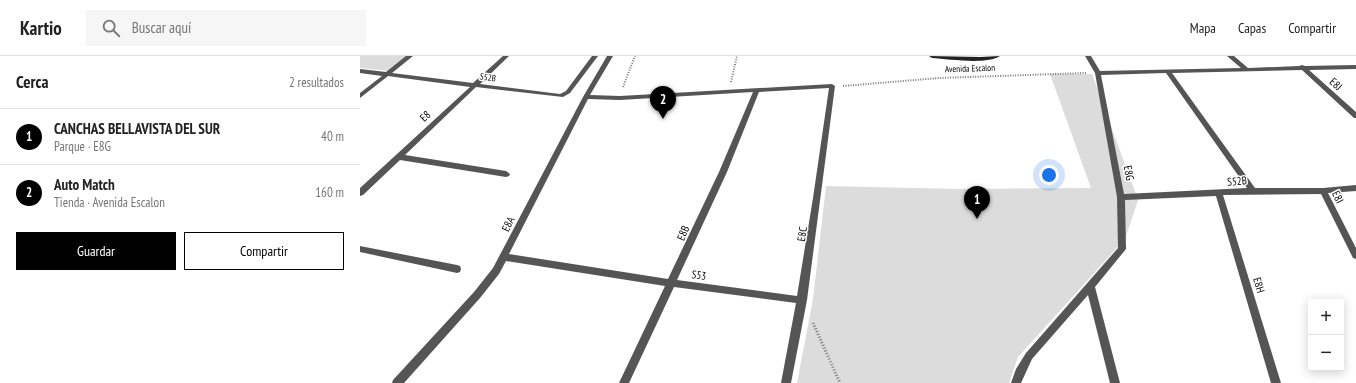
<!DOCTYPE html>
<html lang="es">
<head>
<meta charset="utf-8">
<style>
	:root { --surface:#fff; --page:#f6f6f6; --text:#222; --muted:#767676; --line:#e0e0e0; --accent:#000 }
	body { margin:0; font-family:"PT Sans Narrow",sans-serif; background:var(--page); color:var(--text) }
	.controls { position:absolute; right:12px; bottom:12px; display:grid; overflow:hidden; border-radius:0px; box-shadow:0 2px 10px #0003 }
	.controls button { width:36px; height:36px; display:grid; place-items:center; padding:0; border:0; border-bottom:1px solid var(--line); background:var(--surface); color:var(--text); font:20px sans-serif }
	.you { position:absolute; left:689px; top:119px; width:14px; height:14px; margin:-10px; border:3px solid #fff; border-radius:50%; background:#1a73e8; box-shadow:0 0 0 6px #1a73e833 }
	.badge { display:grid; place-items:center; width:26px; height:26px; border-radius:50%; background:var(--accent); color:#fff; font-size:13px; font-weight:700 }
	.pin { position:absolute; translate:-50% -33px; filter:drop-shadow(0 1px 2px #0008) }
	.pin::after { content:''; position:absolute; top:21px; width:14px; height:12px; background:inherit; clip-path:polygon(0 0,100% 0,50% 100%) }
	.list { margin:0; padding:0; list-style:none }
	h2 { display:flex; justify-content:space-between; align-items:center; height:52px; margin:0; padding:0 16px; font-size:17px }
	h2 small { font-size:13px; font-weight:400; color:var(--muted) }
	.list li { display:grid; grid-template-columns:26px 1fr auto; gap:12px; align-items:center; box-sizing:border-box; height:56px; padding:0 16px; border-top:1px solid var(--line) }
	.list b { display:block; font-size:15px; white-space:nowrap }
	.list p { margin:0; font-size:13px; white-space:nowrap; color:var(--muted) }
	.list em { font-size:13px; font-style:normal; color:var(--muted) }
	.actions { display:flex; gap:8px; padding:12px 16px }
	.actions a { flex:1; padding:9px 0; border:1px solid var(--accent); border-radius:0px; text-align:center; font-size:14px; color:var(--accent) }
	.actions .main { background:var(--accent); color:#fff }
	.icon { flex:none; width:22px; height:22px; fill:none; stroke:currentColor; stroke-width:2; stroke-linecap:round; stroke-linejoin:round }
	.map { position:relative; flex:none; width:996px; height:327px; overflow:hidden }
	header { display:flex; align-items:center; gap:24px; box-sizing:border-box; height:56px; padding:0 20px; background:var(--surface); border-bottom:1px solid var(--line) }
	header strong { font-size:19px }
	nav { display:flex; gap:22px; margin-inline-start:auto; font-size:14px }
	.search { width:280px; height:36px; background:var(--page); display:flex; align-items:center; gap:10px; box-sizing:border-box; padding:0 14px; border-radius:0px; color:var(--muted); font-size:15px }
	main { display:flex }
	aside { flex:1; background:var(--surface) }
	.map>svg:first-child { display:block }
	.green { fill:#dcdcdc }
	.lines { fill:none; stroke-linecap:round; stroke-linejoin:round }
	.path-far1 { stroke:#777; stroke-width:2; stroke-dasharray:1 1.5; stroke-linecap:butt }
	.path { stroke:#777; stroke-width:3; stroke-dasharray:1 2; stroke-linecap:butt }
	.street { fill:#555; fill-rule:evenodd }
	.secondary { fill:#222; fill-rule:evenodd }
	.labels { text-anchor:middle; dominant-baseline:central; stroke-width:3; stroke-linejoin:round; paint-order:stroke }
	.far-street-label { font-size:9px; fill:#000; stroke:#fff }
	.street-label { font-size:11px; fill:#000; stroke:#fff }
</style>
</head>
<body>
<header>
<strong>Kartio</strong>
<div class="search"><svg class="icon" aria-label="search" viewBox="0 0 24 24"><circle cx="10" cy="10" r="6"/><path d="M15 15l6 6"/></svg>Buscar aquí</div>
<nav><a>Mapa</a><a>Capas</a><a>Compartir</a></nav>
</header>
<main>
<aside>
<h2>Cerca<small>2 resultados</small></h2>
<ul class="list">
<li><span class="badge">1</span><div><b>CANCHAS BELLAVISTA DEL SUR</b><p>Parque · E8G</p></div><em>40 m</em></li>
<li><span class="badge">2</span><div><b>Auto Match</b><p>Tienda · Avenida Escalon</p></div><em>160 m</em></li>
</ul>
<div class="actions"><a class="main">Guardar</a><a>Compartir</a></div>
</aside>
<div class="map">
<svg width="996" height="327" viewBox="0 0 996 327">
	<rect width="100%" height="100%" fill="#fff"/>
	<!-- green -->
	<g class="green">
		<polygon points="0,0 48,0 29,15 0,12"/>
		<polygon points="690,18 732,18 778,144 765,183 658,301 649,327 437,327 453,243 466,130 600,133 731,132"/>
	</g>
	<g class="lines">
		<!-- path-far1 -->
		<g class="path-far1">
			<polyline points="371,26 377,0"/>
			<polyline points="483,30 579,22 726,17"/>
			<polyline points="263,31 275,0"/>
		</g>
		<!-- path -->
		<polyline class="path" points="453,267 480,327"/>
		<!-- street -->
		<g class="street">
			<polygon points="46,0 53,0 32,17 113,27 143,0 149,0 120,28 200,38 206,35 232,0 238,0 210,37 203,41 116,31 45,99 146,115 150,118 149,120 146,121 40,104 3,139 0,140 0,132 110,31 28,20 0,42 0,37 22,20 0,17 0,13 26,16"/>
			<path d="M247,0H253L230,39L260,40L472,28L475,30L447,244L431,327H421L436,247L314,231L269,327H259L305,230L146,205L139,218L120,242L44,327H32L33,324L114,236L133,212L223,41ZM469,32L453,142L437,240L317,224L367,116L399,36ZM393,36L359,116L308,223L149,198L228,43L260,44Z"/>
			<path d="M725,0H731L740,15L881,12L867,0H874L888,12L939,10L942,9L945,10L996,9V13L949,14L996,56V62H994L942,14L812,17L895,132H963L996,129V135L968,137L996,192V203L993,202L961,138L863,139L921,327H911L856,140L765,144L766,193L735,231L760,327H750L728,239L672,303L661,327H651L656,313L666,297L758,192L757,141L735,17ZM806,17L887,132L764,138L741,19Z"/>
			<polygon points="0,190 97,209 100,210 101,213 100,216 97,217 0,196"/>
		</g>
		<!-- secondary -->
		<path class="secondary" d="M569,0L620,1L640,0C627,9 588,3 572,2Z"/>
	</g>
	<g class="labels">
		<!-- far-street labels -->
		<g class="far-street-label">
			<text transform="translate(610 12) rotate(-2)">Avenida Escalon</text>
			<text transform="translate(128 21) rotate(8)">S52B</text>
		</g>
		<!-- street labels -->
		<g class="street-label">
			<text transform="translate(976 28) rotate(42)">E8J</text>
			<text transform="translate(65 60) rotate(-43)">E8</text>
			<text transform="translate(769 117) rotate(80)">E8G</text>
			<text transform="translate(877 125) rotate(-5)">S52B</text>
			<text transform="translate(978 141) rotate(63)">E8I</text>
			<text transform="translate(148 168) rotate(-63)">E8A</text>
			<text transform="translate(323 177) rotate(-66)">E8B</text>
			<text transform="translate(442 178) rotate(-81)">E8C</text>
			<text transform="translate(339 219) rotate(8)">S53</text>
			<text transform="translate(899 229) rotate(73)">E8H</text>
		</g>
	</g>
</svg>
<div class="controls">
<button>+</button>
<button>−</button>
</div>
<div class="you"></div>
<div class="pin badge" style="left:617px;top:163px">1</div>
<div class="pin badge" style="left:303px;top:63px">2</div>
</div>
</main>
</body>
</html>
